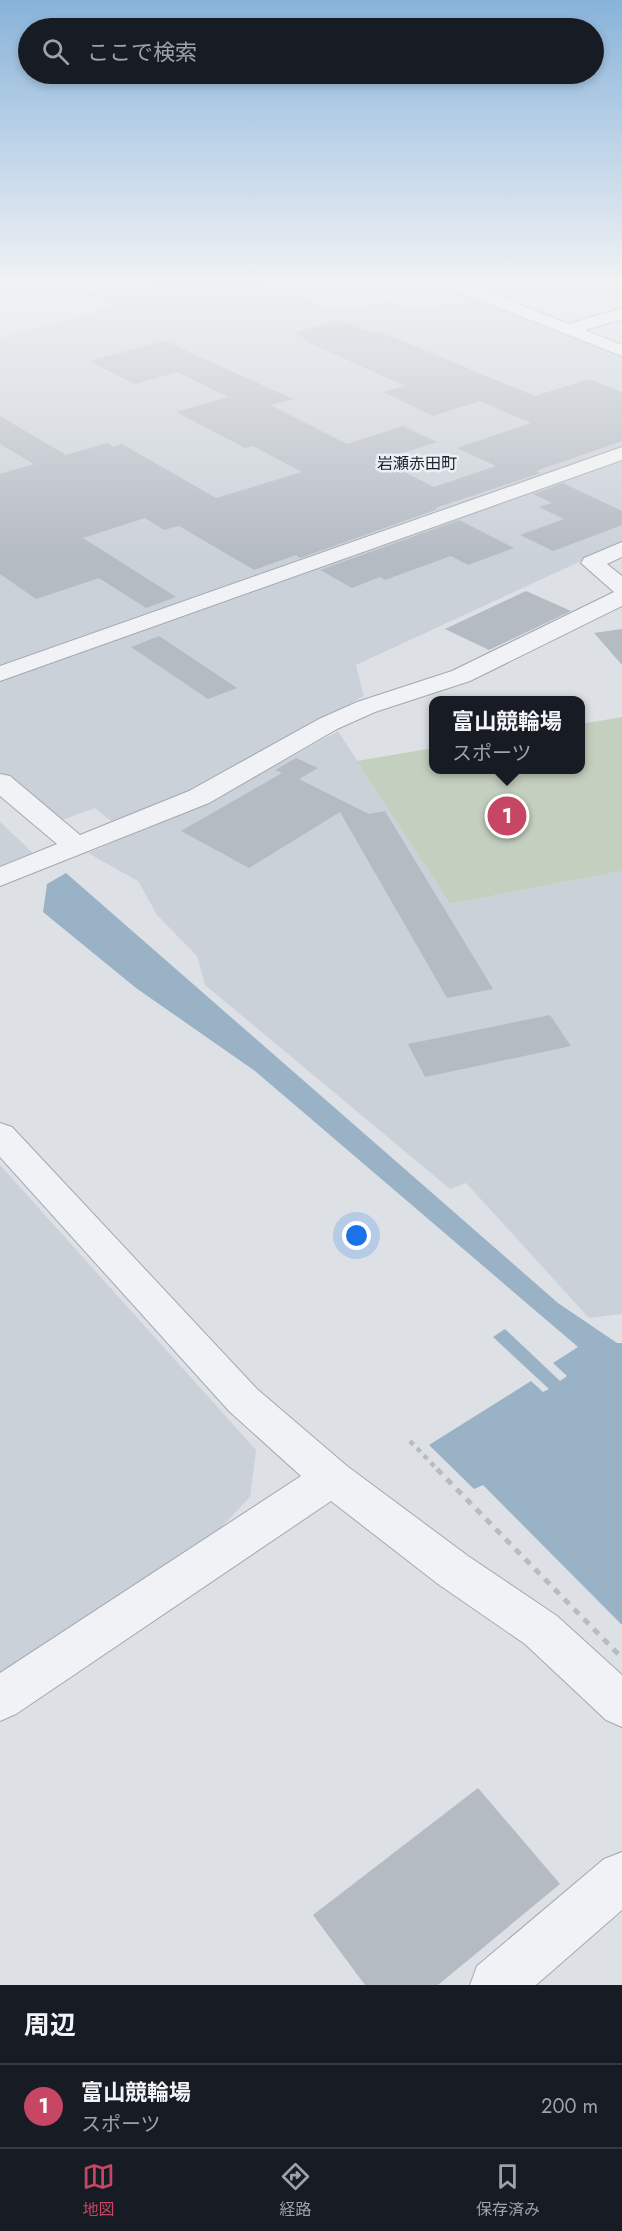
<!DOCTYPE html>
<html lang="ja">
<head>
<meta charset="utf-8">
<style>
	:root { --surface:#171b24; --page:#242831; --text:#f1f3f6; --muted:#9ea1a6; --line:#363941; --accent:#c74663 }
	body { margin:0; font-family:Jost,"Noto Sans JP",sans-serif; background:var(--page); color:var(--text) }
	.you { position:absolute; left:357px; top:1236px; width:21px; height:21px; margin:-15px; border:4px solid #fff; border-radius:50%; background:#1a73e8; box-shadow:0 0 0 9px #1a73e833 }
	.badge { display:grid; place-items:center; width:39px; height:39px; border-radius:50%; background:var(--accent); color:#fff; font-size:20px; font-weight:700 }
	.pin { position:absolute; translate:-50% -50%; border:3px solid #fff; box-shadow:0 2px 6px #0006 }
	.popup { position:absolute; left:429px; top:696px; width:156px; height:78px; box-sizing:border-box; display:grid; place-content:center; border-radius:12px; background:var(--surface); filter:drop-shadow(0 2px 4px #0005); font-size:20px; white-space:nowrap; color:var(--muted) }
	.popup b { font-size:22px; color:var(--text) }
	.popup::after { content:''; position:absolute; left:50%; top:100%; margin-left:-12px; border:12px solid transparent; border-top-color:var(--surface) }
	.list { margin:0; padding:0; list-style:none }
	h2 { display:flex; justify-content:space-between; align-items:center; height:78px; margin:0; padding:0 24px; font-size:26px }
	h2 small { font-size:20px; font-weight:400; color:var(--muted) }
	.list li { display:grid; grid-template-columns:39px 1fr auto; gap:18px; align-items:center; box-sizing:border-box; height:84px; padding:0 24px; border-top:2px solid var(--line) }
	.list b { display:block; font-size:22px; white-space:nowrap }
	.list p { margin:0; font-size:20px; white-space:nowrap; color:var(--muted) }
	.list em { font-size:20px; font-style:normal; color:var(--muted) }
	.icon { flex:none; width:33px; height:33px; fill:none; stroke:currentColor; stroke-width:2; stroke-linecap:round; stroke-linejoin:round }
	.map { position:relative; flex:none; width:622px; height:1985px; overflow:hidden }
	.search { position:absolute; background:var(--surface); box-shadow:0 3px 9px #0003; left:18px; right:18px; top:18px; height:66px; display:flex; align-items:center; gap:15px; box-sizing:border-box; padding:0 21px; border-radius:33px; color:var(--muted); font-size:22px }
	.sheet { height:162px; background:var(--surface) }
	nav { display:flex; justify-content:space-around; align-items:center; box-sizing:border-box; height:84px; border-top:2px solid var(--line); background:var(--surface); font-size:16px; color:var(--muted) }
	nav a { display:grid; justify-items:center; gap:3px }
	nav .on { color:var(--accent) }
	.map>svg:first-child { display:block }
	.built { fill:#cbd1d8 }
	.green { fill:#c4d0bf }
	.water { fill:#99b2c5 }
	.building { fill:#b5bbc3 }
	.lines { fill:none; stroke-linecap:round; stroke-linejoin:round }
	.minor-casing { stroke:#a3a8b0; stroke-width:2 }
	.path-far1 { stroke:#b8bcc1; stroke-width:4.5; stroke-dasharray:5 5; stroke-linecap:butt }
	.path { stroke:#b8bcc1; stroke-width:5; stroke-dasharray:7 7; stroke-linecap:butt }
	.minor { fill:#f0f2f5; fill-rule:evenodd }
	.labels { text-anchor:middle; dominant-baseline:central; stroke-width:5; stroke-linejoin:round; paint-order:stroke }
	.far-neighbourhood-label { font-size:16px; fill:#1a212d; stroke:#ecf0f4 }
</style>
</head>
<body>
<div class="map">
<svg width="622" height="1985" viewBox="0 0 622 1985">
	<rect width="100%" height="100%" fill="#dde1e6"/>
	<!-- built -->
	<g class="built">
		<polygon points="154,280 261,280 282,298 298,296 337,310 392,301 407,310 476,300 622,357 622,542 356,665 364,696 185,794 113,823 95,808 59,821 0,772 0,338 117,306 84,294"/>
		<polygon points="338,731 450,904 622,871 622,1314 589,1318 466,1183 450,1189 205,985 197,956 157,915 138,881 88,853 202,806"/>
		<polygon points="0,822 33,853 0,866"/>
		<polygon points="0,1165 256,1450 250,1497 209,1540 0,1673"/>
	</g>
	<!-- green -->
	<polygon class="green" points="622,717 622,871 450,904 357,761 433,748 434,770 580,770 581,724"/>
	<!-- water -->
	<polygon class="water" points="66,873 558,1303 617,1343 622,1343 622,1625 483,1485 474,1489 429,1445 531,1381 543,1392 549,1389 493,1337 505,1329 560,1381 567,1376 553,1363 578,1347 255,1071 136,988 43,912 47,884"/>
	<!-- building -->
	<g class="building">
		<polygon points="341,320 372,333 378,331 535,396 589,379 622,392 622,441 536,471 541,473 435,508 438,509 300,558 296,555 254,570 179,526 164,530 145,518 83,538 176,597 146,608 99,578 36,599 0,574 0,474 34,464 0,444 0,416 66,455 107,443 114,447 122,444 216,498 302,472 253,446 245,448 176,412 228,397 178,372 134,384 89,361 165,341 293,399 270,405 347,444 403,426 437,442 381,460 434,487 496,466 457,448 531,423 480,401 433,416 383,392 405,386 305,341 308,340 293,333"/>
		<polygon points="563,483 622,511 622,525 553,551 520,535 564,519 539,507 552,503 533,494"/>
		<polygon points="459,520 514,548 468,565 451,556 385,580 380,577 352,588 320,570"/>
		<polygon points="526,591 571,611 489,650 445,629"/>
		<polygon points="622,629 622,665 594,633"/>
		<polygon points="159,636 237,688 208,699 131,647"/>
		<polygon points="296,758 318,768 299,779 369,814 385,811 493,989 447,998 340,812 249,868 181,831 282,773 275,770"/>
		<polygon points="550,1015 571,1046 425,1077 408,1044"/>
		<polygon points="478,1788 560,1884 438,1985 365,1985 313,1915"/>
	</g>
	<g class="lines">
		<!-- minor casing -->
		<g class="minor-casing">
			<g id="minor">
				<polygon points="435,280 457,280 569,324 622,308 622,319 585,330 622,345 622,356 437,283"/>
				<polygon points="622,447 622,460 0,681 0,666"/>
				<polygon points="622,542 622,557 607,564 622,576 622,606 470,681 375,712 337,729 209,803 0,886 0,867 57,844 0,796 0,774 10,776 80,835 189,791 319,719 357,702 452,671 614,592 581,563 584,558"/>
				<polygon points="0,1123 12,1127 257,1389 347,1466 468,1556 557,1616 622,1675 622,1727 606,1720 525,1644 438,1584 331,1501 16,1714 0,1721 0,1673 301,1476 229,1411 0,1157"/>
				<polygon points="622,1852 622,1910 536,1985 470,1985 477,1966 604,1859"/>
			</g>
		</g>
		<!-- path-far1 -->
		<polyline class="path-far1" points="410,1441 439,1471"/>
		<!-- path -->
		<polyline class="path" points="437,1469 619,1655"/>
		<!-- minor -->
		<use href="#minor" class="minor"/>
	</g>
	<!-- sky -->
	<linearGradient id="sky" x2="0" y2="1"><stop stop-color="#88b3da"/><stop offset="0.5" stop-color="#f0f2f4"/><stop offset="1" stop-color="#f0f2f4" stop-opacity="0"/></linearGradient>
	<rect width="622" height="558" fill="url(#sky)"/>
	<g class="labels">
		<!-- far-neighbourhood labels -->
		<g class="far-neighbourhood-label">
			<text x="417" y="463">岩瀬赤田町</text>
		</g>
	</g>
</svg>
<div class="you"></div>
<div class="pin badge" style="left:507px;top:816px">1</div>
<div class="popup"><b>富山競輪場</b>スポーツ</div>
<div class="search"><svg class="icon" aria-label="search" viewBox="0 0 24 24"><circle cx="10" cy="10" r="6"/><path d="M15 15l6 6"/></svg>ここで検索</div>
</div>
<section class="sheet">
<h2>周辺<small></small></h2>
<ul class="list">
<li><span class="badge">1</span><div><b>富山競輪場</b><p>スポーツ</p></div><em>200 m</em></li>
</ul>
</section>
<nav>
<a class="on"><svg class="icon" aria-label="map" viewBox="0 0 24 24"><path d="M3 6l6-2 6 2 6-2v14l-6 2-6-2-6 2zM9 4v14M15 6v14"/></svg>地図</a>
<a><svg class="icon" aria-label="directions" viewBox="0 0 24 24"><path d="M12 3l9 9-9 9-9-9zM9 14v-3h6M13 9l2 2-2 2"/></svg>経路</a>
<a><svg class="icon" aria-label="saved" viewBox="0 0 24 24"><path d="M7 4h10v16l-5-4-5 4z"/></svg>保存済み</a>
</nav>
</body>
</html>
